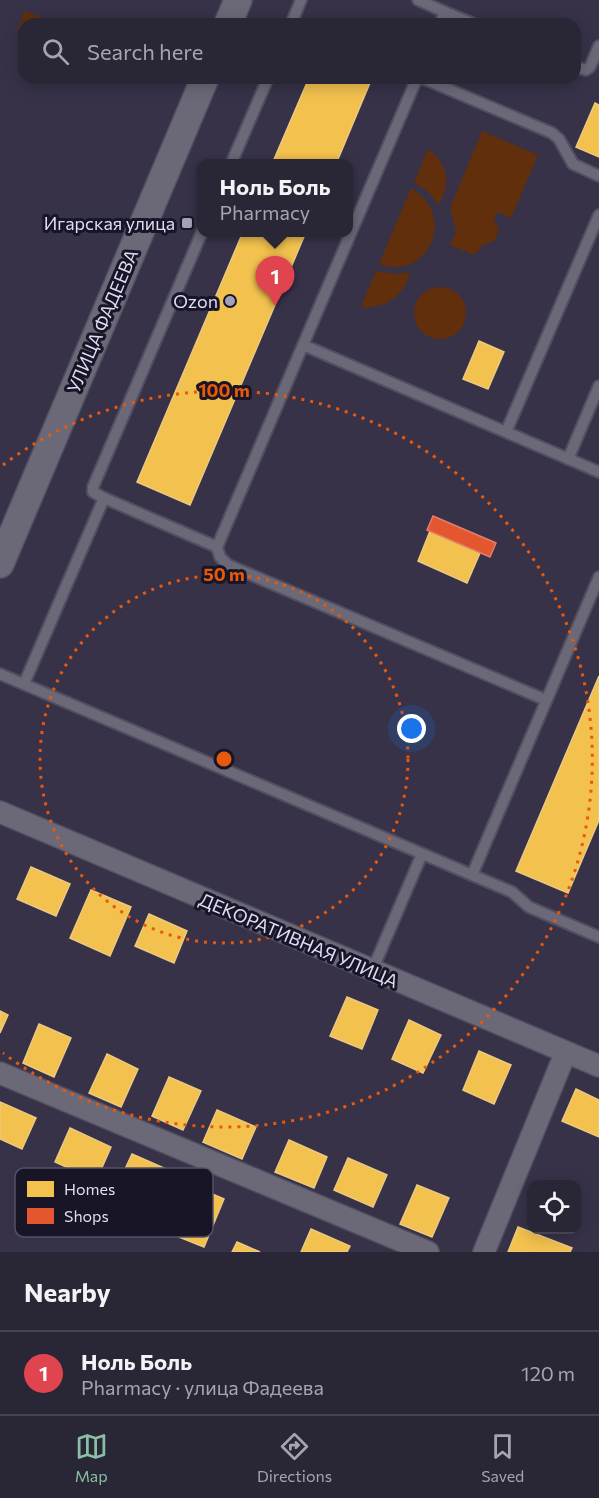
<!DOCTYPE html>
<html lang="en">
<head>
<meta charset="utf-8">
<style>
	:root { --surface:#292636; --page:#353242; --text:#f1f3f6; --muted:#a5a5ad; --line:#454351; --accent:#8abfa5 }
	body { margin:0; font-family:Commissioner,sans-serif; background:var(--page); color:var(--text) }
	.controls { position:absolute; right:18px; bottom:18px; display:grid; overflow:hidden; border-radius:12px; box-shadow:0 3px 15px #0003 }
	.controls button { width:54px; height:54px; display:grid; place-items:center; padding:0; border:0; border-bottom:2px solid var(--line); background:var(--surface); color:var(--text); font:30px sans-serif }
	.you { position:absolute; left:412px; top:729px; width:21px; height:21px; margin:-15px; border:4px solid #fff; border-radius:50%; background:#1a73e8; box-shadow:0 0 0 9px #1a73e833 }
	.badge { display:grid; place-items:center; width:39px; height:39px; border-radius:50%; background:var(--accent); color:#fff; font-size:20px; font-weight:700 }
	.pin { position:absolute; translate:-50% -50px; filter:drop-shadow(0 2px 3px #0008) }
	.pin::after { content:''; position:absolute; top:32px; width:21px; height:18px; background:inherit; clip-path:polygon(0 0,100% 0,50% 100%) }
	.popup { position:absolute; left:197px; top:159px; width:156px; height:78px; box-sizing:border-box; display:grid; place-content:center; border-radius:12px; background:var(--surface); filter:drop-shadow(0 2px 4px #0005); font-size:20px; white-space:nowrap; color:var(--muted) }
	.popup b { font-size:22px; color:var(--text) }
	.popup::after { content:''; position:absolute; left:50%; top:100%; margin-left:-12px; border:12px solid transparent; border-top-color:var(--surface) }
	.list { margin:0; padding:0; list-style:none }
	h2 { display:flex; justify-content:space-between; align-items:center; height:78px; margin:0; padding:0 24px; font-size:26px }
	h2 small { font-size:20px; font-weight:400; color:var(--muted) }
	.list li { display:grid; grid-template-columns:39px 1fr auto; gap:18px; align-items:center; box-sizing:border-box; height:84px; padding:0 24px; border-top:2px solid var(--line) }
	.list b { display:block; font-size:22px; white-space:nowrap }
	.list p { margin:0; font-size:20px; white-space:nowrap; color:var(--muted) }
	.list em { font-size:20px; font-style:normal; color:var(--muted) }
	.icon { flex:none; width:33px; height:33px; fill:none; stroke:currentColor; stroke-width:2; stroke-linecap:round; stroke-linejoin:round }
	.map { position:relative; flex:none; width:599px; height:1252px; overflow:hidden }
	.search { position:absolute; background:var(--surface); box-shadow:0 3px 15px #0003; left:18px; right:18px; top:18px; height:66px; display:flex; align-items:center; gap:15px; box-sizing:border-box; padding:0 21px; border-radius:18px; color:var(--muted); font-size:22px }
	.sheet { height:162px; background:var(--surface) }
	nav { display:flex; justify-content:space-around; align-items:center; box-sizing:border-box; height:84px; border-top:2px solid var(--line); background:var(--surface); font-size:16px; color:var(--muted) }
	nav a { display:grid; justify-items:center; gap:3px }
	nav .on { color:var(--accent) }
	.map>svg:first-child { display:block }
	.green { fill:#612f0b }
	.homes { fill:#f2c14e; stroke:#ecc980; stroke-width:1.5 }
	.shops { fill:#e4572e; stroke:#e27f6a; stroke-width:1.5 }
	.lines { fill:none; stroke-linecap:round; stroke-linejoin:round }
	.service-casing { stroke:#524e62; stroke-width:14 }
	.minor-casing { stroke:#524e62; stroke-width:24 }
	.tertiary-casing { stroke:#524e62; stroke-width:30 }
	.service { stroke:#6b6878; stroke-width:10 }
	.minor { stroke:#6b6878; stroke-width:21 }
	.tertiary { stroke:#6b6878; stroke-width:27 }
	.ring { fill:none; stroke:#e8590c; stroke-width:3; stroke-dasharray:3 6 }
	.poi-dot { fill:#a4a0b9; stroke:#181527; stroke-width:2 }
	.labels { text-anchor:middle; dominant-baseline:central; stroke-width:6; stroke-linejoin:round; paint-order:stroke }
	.poi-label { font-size:18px; fill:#dfdcf6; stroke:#181527; text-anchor:end }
	.street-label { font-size:18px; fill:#dfdcf6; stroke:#181527 }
	.key { fill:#181527; stroke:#545165; stroke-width:1.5 }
	.key-label { font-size:16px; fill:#dfdcf6 }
	.centre { fill:#e8590c; stroke:#181527; stroke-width:3 }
	.ring-label { font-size:18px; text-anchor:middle; font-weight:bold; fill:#e8590c; stroke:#181527; stroke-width:6; stroke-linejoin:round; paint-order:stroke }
</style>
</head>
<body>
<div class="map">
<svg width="599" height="1252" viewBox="0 0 599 1252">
	<rect width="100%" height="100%" fill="#373248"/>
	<!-- green -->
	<g class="green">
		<polygon points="25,11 57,24 24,24 24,34 17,31"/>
		<polygon points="482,131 538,155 511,218 497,212 494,219 499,230 494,241 483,245 474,255 450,245 456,231 450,208"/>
		<path d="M428,149C448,163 452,185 438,205C432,194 425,188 414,183Z"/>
		<path d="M411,188C458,215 428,282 379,264Z"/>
		<path d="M376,271L396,274L410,272C404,296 386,309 361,307Z"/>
		<circle cx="440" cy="313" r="26"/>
	</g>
	<!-- homes -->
	<g class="homes">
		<polygon points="309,78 372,78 336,164 272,164"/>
		<polygon points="595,103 599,105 599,157 576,147"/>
		<polygon points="243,232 306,232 190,505 137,482"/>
		<polygon points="479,341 504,352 488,389 463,379"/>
		<polygon points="430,531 480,553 467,583 418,561"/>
		<polygon points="599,676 599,820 568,893 516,871"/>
		<polygon points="31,867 70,884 56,916 17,899"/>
		<polygon points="91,890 131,907 110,956 70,938"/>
		<polygon points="149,914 187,931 174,963 135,946"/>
		<polygon points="347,997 378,1010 362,1049 330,1036"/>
		<polygon points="0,1011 8,1015 0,1033"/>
		<polygon points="409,1020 441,1035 423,1073 392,1059"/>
		<polygon points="39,1024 71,1038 54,1077 23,1063"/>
		<polygon points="479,1051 511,1065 494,1104 463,1090"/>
		<polygon points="107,1054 138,1069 121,1107 89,1093"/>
		<polygon points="169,1077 201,1091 183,1130 152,1116"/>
		<polygon points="576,1089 599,1100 599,1137 562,1121"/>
		<polygon points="0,1102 36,1118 22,1149 0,1139"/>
		<polygon points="217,1110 256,1127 242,1159 203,1142"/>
		<polygon points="70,1128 111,1147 96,1181 55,1162"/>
		<polygon points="289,1140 327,1157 314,1188 275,1172"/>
		<polygon points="132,1154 166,1169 154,1197 119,1182"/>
		<polygon points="348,1158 387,1175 373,1207 334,1190"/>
		<polygon points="184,1182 224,1199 204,1247 164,1231"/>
		<polygon points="417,1185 449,1198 432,1237 400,1224"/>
		<polygon points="518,1227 572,1248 570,1252 508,1252"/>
		<polygon points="311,1229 350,1246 347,1252 301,1252"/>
		<polygon points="237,1242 260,1252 232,1252"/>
	</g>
	<!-- shops -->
	<polygon class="shops" points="433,516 496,543 490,557 427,530"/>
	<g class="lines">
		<!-- service casing -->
		<g class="service-casing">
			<g id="service">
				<polyline points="418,0 445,12 440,24"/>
				<polyline points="445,12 474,24"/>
				<polyline points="291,24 301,0"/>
				<polyline points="575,67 586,70 590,67 599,46"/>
				<polyline points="422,78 552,133 559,139 573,164 599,176"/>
				<polyline points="231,164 268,78"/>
				<polyline points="303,345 417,78"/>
				<polyline points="506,432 599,215"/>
				<polyline points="568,459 599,386"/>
				<polyline points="104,498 93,492 93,487 202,232"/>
				<polyline points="217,547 220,557 228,565 546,700"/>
				<polyline points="0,674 512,892 529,907 599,937"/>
				<polyline points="24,684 104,498 217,547 303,345 599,472"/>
				<polyline points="472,875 599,577"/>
				<polyline points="372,971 422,854"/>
			</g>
		</g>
		<!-- minor casing -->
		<g class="minor-casing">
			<g id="minor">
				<polyline points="0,812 599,1066"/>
				<polyline points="0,1073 428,1252"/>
				<polyline points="484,1252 565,1054"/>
			</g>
		</g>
		<!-- tertiary casing -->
		<g class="tertiary-casing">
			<g id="tertiary">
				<polyline points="228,24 238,0"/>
				<polyline points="0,564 205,78"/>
			</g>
		</g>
		<!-- service -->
		<use href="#service" class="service"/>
		<!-- minor -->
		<use href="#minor" class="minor"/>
		<!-- tertiary -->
		<use href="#tertiary" class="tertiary"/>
	</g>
	<!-- distance rings -->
	<g class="ring">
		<circle cx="224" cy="759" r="184"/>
		<path d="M3 465A368 368 0 1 1 3 1053"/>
	</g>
	<!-- markers -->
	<g class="poi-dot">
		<rect x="181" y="217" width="12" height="12" rx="3"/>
		<circle cx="230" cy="301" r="6"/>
	</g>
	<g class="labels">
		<!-- poi labels -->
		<g class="poi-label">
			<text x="175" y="223">Игарская улица</text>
			<text x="218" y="301">Ozon</text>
		</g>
		<!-- street labels -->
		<g class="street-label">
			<text transform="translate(102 321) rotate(-67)">УЛИЦА ФАДЕЕВА</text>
			<text transform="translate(299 940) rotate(23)">ДЕКОРАТИВНАЯ УЛИЦА</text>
		</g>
	</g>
	<!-- legend -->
	<rect x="15" y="1168" width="198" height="69" rx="9" class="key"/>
	<rect x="27" y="1181" width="27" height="16" fill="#f2c14e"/>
	<rect x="27" y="1208" width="27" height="16" fill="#e4572e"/>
	<g class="key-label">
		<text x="64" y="1195">Homes</text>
		<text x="64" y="1222">Shops</text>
	</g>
	<circle cx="224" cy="759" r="9" class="centre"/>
	<g class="ring-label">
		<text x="224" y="397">100 m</text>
		<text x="224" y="581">50 m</text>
	</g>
</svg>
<div class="controls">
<button><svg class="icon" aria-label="locate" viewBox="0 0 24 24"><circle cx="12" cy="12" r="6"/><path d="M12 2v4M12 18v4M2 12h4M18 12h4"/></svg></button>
</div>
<div class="you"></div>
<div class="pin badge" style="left:275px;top:306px;background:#e0444e">1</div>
<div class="popup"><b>Ноль Боль</b>Pharmacy</div>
<div class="search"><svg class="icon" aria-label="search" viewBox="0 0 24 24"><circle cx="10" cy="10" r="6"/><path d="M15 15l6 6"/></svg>Search here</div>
</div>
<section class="sheet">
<h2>Nearby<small></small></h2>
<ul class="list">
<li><span class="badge" style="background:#e0444e">1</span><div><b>Ноль Боль</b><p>Pharmacy · улица Фадеева</p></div><em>120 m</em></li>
</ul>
</section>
<nav>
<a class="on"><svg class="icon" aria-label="map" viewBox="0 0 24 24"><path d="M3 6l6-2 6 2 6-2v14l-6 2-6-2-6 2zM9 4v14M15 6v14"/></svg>Map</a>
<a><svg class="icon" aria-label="directions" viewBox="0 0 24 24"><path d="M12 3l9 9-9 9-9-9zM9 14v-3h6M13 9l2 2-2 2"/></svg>Directions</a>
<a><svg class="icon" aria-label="saved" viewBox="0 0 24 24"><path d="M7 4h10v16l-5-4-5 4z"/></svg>Saved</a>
</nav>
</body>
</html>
